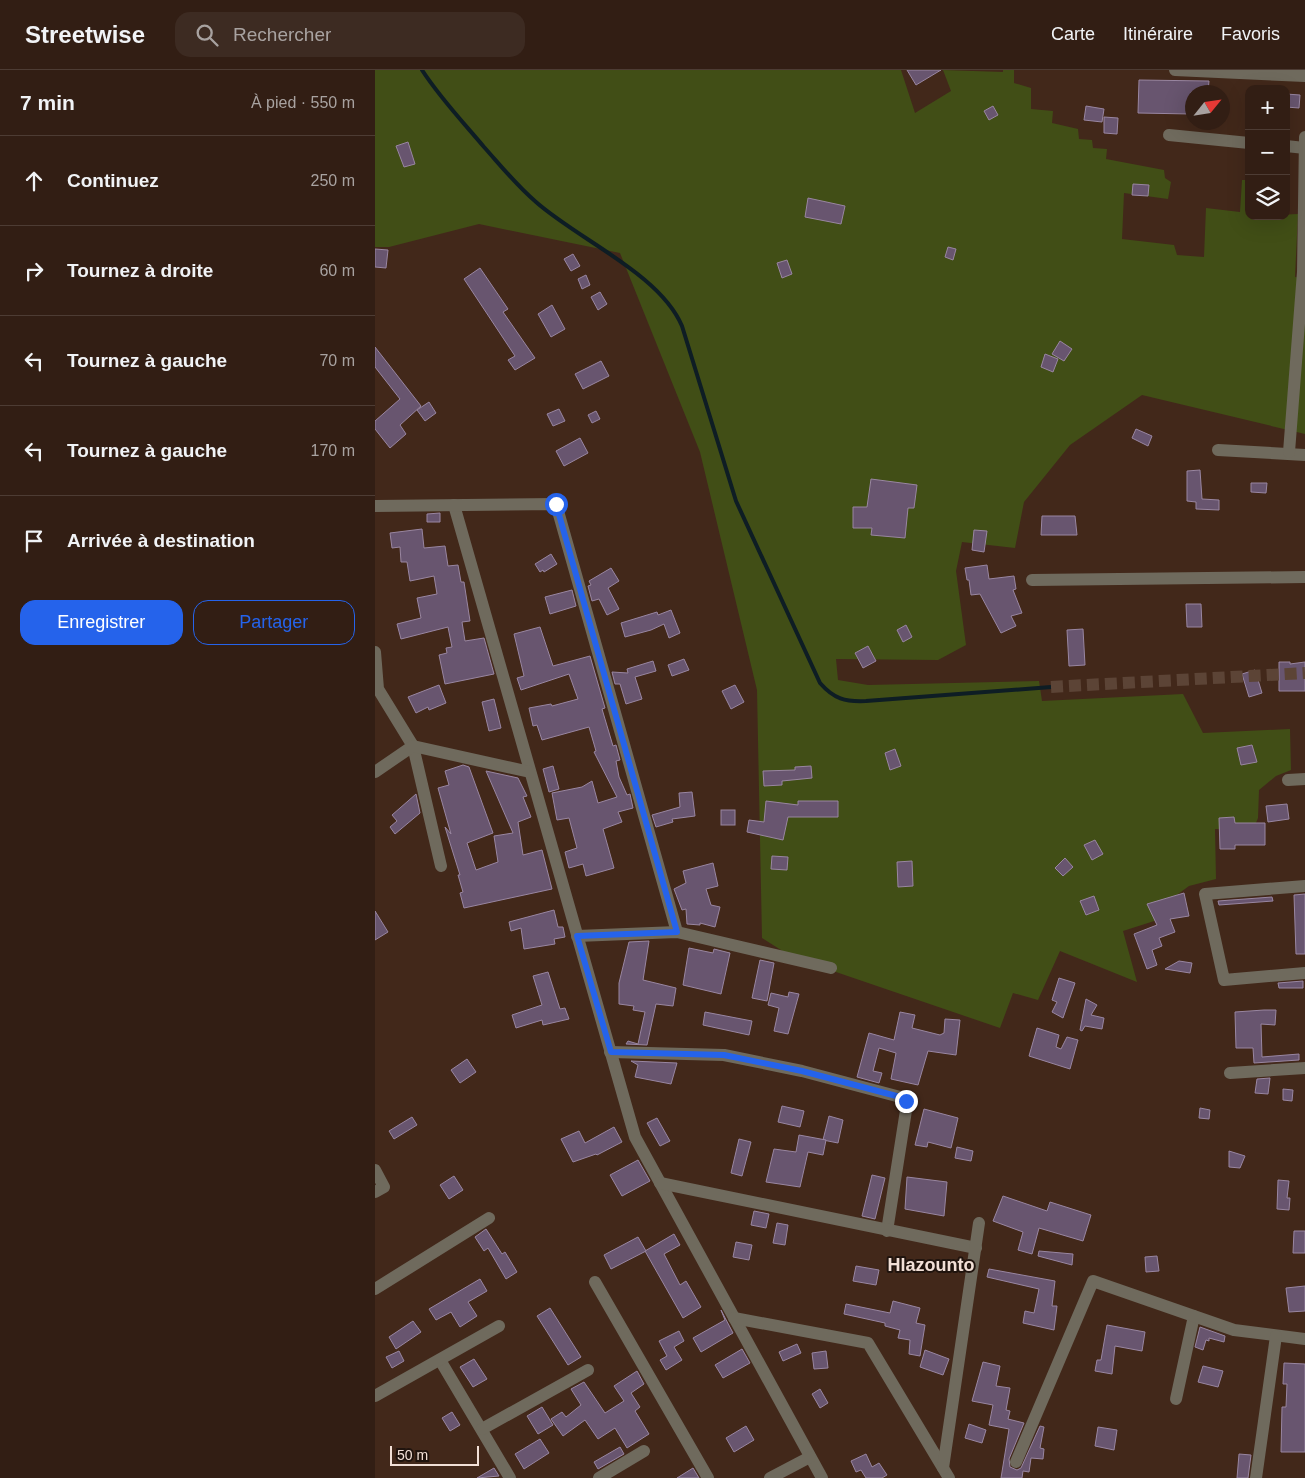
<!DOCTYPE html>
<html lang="fr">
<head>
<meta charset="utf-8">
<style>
	:root { --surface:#321e14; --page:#3d2b22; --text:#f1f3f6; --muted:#a8a2a0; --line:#4d3c34; --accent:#2563eb }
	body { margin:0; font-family:Helvetica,sans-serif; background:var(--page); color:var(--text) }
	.controls { position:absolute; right:15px; top:15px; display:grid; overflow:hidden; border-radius:10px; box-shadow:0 5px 20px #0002 }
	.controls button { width:45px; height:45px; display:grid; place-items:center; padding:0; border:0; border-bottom:1px solid var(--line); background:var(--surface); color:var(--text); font:25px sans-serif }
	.compass { position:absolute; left:810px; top:15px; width:45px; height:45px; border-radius:50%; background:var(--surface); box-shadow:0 5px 20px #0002; rotate:60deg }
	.scale { position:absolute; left:15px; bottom:12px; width:89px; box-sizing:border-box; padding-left:5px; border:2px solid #f2e0d7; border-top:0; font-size:14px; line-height:18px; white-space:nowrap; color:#f2e0d7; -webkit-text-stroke:4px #20140e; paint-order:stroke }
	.stop { position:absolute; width:15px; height:15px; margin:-11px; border:4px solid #2563eb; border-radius:50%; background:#fff }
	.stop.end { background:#2563eb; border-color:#fff; box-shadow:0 1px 5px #0008 }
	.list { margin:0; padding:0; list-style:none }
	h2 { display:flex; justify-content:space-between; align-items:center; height:65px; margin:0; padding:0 20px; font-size:21px }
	h2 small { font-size:16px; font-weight:400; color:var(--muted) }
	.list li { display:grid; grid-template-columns:32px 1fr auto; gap:15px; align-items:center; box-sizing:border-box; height:90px; padding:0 20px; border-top:1px solid var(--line) }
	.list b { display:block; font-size:19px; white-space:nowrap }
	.list em { font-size:16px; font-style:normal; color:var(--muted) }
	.actions { display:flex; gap:10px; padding:15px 20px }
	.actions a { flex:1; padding:11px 0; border:1px solid var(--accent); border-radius:15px; text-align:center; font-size:18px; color:var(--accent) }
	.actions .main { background:var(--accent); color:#fff }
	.icon { flex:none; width:28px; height:28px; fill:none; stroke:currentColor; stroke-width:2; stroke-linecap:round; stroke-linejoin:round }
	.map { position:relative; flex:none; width:930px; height:1408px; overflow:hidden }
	header { display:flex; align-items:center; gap:30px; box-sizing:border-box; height:70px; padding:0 25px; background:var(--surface); border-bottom:1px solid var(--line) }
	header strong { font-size:24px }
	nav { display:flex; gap:28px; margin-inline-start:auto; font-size:18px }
	.search { width:350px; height:45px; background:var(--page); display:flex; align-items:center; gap:12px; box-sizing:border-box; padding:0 18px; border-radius:15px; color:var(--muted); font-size:19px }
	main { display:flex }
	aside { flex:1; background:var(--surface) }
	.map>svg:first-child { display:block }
	.green { fill:#414e16 }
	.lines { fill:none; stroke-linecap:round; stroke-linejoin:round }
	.stream { stroke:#0e1d24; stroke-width:4 }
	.building { fill:#68556f; stroke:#9986a1 }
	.minor-tunnel { stroke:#5c4436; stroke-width:12; stroke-dasharray:12 6; stroke-linecap:butt }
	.minor { stroke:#6f6a5d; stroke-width:12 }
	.route { stroke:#2563eb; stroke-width:6 }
	.labels { text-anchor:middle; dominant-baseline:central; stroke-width:4; stroke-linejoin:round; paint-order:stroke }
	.neighbourhood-label { font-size:18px; font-weight:bold; fill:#f2e0d7; stroke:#20140e }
</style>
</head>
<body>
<header>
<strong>Streetwise</strong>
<div class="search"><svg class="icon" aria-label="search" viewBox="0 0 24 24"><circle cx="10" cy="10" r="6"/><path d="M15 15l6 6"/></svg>Rechercher</div>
<nav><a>Carte</a><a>Itinéraire</a><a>Favoris</a></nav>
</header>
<main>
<aside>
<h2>7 min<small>À pied · 550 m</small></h2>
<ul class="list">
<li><svg class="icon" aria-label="ahead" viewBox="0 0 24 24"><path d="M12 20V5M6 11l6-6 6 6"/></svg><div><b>Continuez</b></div><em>250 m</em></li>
<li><svg class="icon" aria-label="right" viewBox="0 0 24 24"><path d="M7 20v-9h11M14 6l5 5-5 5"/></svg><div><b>Tournez à droite</b></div><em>60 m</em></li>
<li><svg class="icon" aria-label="left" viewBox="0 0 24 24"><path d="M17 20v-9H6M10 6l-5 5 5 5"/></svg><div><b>Tournez à gauche</b></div><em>70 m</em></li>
<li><svg class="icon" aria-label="left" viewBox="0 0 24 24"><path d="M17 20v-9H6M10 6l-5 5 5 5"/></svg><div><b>Tournez à gauche</b></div><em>170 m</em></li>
<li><svg class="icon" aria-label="arrive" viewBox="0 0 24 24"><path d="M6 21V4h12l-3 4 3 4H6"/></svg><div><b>Arrivée à destination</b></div></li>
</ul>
<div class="actions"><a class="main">Enregistrer</a><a>Partager</a></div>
</aside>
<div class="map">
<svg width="930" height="1408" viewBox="0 0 930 1408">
	<rect width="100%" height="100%" fill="#42281a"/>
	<!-- green -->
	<polygon class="green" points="0,0 526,0 540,43 576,21 568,0 628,2 628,0 639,0 639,13 656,18 656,39 678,41 677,53 703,59 704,69 717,70 718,78 732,79 731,89 789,100 790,108 796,112 793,129 749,123 747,169 799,175 802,185 829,187 831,138 865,142 867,110 874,110 874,146 923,144 920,207 930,208 930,364 767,325 695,375 649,432 640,478 587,472 581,501 591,575 563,590 461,589 463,610 493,615 664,611 667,631 808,624 828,663 915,659 916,700 901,706 884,720 883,748 878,760 840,759 841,809 814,816 799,827 801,844 748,861 762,912 685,881 663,930 638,923 625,958 417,887 387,868 382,620 325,382 245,183 104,154 14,177 0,177"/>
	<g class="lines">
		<!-- stream -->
		<path class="stream" d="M47,0C65,28 88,52 109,77C126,96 142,116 161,132C204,170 285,204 307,256L361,431L445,613C459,629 470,632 491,631L676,617"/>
	</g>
	<!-- building -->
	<g class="building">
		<polygon points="532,0 566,0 541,15"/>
		<polygon points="764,10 834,11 833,22 816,22 816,44 763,43"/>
		<polygon points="911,24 925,25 924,38 911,37"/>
		<polygon points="618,36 623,45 614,50 609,41"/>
		<polygon points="711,36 729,39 727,52 709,50"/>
		<polygon points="729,47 743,48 742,64 729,63"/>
		<polygon points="33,72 40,94 29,97 21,76"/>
		<polygon points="758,114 774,115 773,126 757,125"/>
		<polygon points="433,128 470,136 466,154 430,147"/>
		<polygon points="573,177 581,179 578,190 570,187"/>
		<polygon points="0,179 13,180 11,198 0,197"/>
		<polygon points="198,184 205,196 196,201 189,189"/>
		<polygon points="412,190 417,204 407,208 402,193"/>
		<polygon points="105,198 133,239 128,242 160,288 140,300 133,290 140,286 89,209"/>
		<polygon points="211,205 215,215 207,219 203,209"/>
		<polygon points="225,222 232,234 223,240 216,227"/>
		<polygon points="177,235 190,259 176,267 163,244"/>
		<polygon points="685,271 697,279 689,291 677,284"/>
		<polygon points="0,277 46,336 25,355 31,364 15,378 0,359 0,351 25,329 0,297"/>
		<polygon points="670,284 683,289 678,302 666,297"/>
		<polygon points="226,291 234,306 208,319 200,304"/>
		<polygon points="54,332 61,343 50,351 42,340"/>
		<polygon points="184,339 190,351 178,356 172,344"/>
		<polygon points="221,341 225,349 217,353 213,345"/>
		<polygon points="761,359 777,366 773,376 757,368"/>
		<polygon points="205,368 213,383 189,396 181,381"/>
		<polygon points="825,400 827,429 844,430 844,440 821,439 821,432 812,431 812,401"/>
		<polygon points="496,409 542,415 539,438 533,438 530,468 496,465 497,458 478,458 478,437 492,437"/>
		<polygon points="876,413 892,413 891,423 876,422"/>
		<polygon points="65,443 65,452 52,452 52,444"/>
		<polygon points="667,446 700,446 702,465 666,465"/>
		<polygon points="47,459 49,478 70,476 73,496 83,495 86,512 89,512 95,551 87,552 90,571 109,568 119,604 70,614 64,585 72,583 71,578 77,577 73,557 26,569 22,554 46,548 42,528 62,524 59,506 35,511 32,492 26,492 25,477 17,478 15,463"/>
		<polygon points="599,460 612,461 609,482 597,480"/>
		<polygon points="176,484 182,494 169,502 168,500 165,502 160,494"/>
		<polygon points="612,495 614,509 639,506 641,519 638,520 647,543 636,546 641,556 626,563 605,524 596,525 594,510 592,510 590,498"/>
		<polygon points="236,498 244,511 233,518 244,539 232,545 224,529 217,531 213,516 216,515 214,511"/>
		<polygon points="197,520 201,536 175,544 170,527"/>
		<polygon points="811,534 826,534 827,557 812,557"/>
		<polygon points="296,540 305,563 294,568 289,554 276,560 250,567 246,553 282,542 283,545"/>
		<polygon points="531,555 537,567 528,572 522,560"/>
		<polygon points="165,557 178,596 215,586 230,638 227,639 238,676 241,675 245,690 241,691 244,707 252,725 255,724 258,738 243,742 247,752 228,759 239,798 211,806 208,794 194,798 190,782 202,778 194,748 182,750 177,723 207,717 217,711 223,733 242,727 219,682 221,681 214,657 167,670 162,655 158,656 154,638 176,634 177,636 203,629 194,604 146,620 142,608 149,606 139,564"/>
		<polygon points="708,559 710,595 694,596 692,560"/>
		<polygon points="493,576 501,591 488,598 480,583"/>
		<polygon points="309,589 314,600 297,606 293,595"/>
		<polygon points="278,591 281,601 260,607 267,629 251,634 245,614 240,614 237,602 253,603 252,599"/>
		<polygon points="904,592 915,592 915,594 930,592 930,621 904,621"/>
		<polygon points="880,600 887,623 874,627 867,604"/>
		<polygon points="64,615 71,633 54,640 53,637 41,643 33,627"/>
		<polygon points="360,615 369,632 356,639 347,621"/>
		<polygon points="119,629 126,658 114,661 107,632"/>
		<polygon points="877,675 882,692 866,695 862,678"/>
		<polygon points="520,679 526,696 515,700 510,683"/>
		<polygon points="88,695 94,697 118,763 92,773 101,800 123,792 119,766 138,763 111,701 143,708 152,726 148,727 156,747 143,752 148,785 167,780 177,819 89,838 85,823 88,822 83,805 85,805 70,757 76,764 63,718 74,715 70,701"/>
		<polygon points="178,696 184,719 174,722 168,699"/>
		<polygon points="436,696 437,708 407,711 407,715 389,716 388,701 420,700 420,697"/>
		<polygon points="317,722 320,746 297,749 298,752 281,757 277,745 305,737 304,723"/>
		<polygon points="41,724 45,743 20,764 15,757 22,751 17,745"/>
		<polygon points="391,731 423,735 423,731 463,731 463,747 413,747 408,770 372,762 374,750 389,752"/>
		<polygon points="912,734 914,749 893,752 891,736"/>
		<rect x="346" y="740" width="14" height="15"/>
		<polygon points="859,747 860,753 890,753 890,775 860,775 860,779 845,779 844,748"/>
		<polygon points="720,770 728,784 717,790 709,775"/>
		<polygon points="397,786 413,787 412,800 396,799"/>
		<polygon points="690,788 698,797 688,806 680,798"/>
		<polygon points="537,791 538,816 523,817 522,792"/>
		<polygon points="338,793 343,816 331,819 336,835 345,837 340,857 325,853 325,855 312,854 311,839 307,840 299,819 311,813 308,801"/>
		<polygon points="809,823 814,846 795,849 800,862 784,868 787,876 777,880 782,895 772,899 759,864 782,855 772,834"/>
		<polygon points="930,824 930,884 921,884 919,825"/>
		<polygon points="719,826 724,840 711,845 705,831"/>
		<polygon points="897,827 898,831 844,835 843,831"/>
		<polygon points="179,840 183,857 188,857 190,867 179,869 180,874 149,879 146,858 136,861 134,852"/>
		<polygon points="0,841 13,862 0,870"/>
		<polygon points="274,871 268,910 301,918 298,936 281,934 272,975 251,974 253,971 263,974 270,942 258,940 259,936 244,934 244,913 254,872"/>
		<polygon points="314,878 338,883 339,879 355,883 346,924 308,915"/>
		<polygon points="385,890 399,893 392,931 377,928"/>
		<polygon points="804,891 817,893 815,903 790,899"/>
		<polygon points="173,902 185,939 190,938 194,949 168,955 167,950 141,958 137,945 167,935 158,906"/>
		<polygon points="684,908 700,913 688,948 677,942 682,932 677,930"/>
		<polygon points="928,911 928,918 904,918 903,913"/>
		<polygon points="414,922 424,924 413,964 399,961 404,938 393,935 396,923 413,927"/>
		<polygon points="711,929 722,935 716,945 729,948 727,959 710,956 707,961 705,960"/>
		<polygon points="889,940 901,940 900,955 886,954 887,987 924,984 924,990 879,993 878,978 861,978 860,942"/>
		<polygon points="330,942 377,951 374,965 328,955"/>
		<polygon points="525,942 540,945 537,958 565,965 569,963 570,949 585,950 581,985 553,981 543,1015 516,1009 521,983 504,978 498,1001 507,1003 504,1013 482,1007 494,963 519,970"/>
		<polygon points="662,958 684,965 681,977 686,979 692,967 703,970 695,999 654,986"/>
		<polygon points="92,989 101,1002 85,1013 76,1000"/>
		<polygon points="256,991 302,993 296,1014 260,1007 263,995"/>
		<polygon points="895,1008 893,1024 880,1023 882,1009"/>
		<polygon points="908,1019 918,1020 917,1031 908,1030"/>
		<polygon points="407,1036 429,1041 425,1057 403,1052"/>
		<polygon points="825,1038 835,1040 834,1049 824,1048"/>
		<polygon points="549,1039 583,1048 576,1078 553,1072 552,1077 540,1075"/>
		<polygon points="454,1046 468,1050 463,1073 448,1070"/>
		<polygon points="37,1047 42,1055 19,1069 14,1061"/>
		<polygon points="282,1048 295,1071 285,1076 272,1053"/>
		<polygon points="239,1057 247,1072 222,1085 221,1084 198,1092 186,1069 204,1061 210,1073"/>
		<polygon points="424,1065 451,1070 448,1085 433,1082 425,1117 391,1112 399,1079 421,1082"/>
		<polygon points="364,1069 376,1072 367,1106 356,1103"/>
		<polygon points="582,1077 598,1081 596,1091 580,1088"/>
		<polygon points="854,1081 870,1086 865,1098 854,1097"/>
		<polygon points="263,1090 275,1111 247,1126 235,1105"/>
		<polygon points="497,1105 510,1108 500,1149 487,1146"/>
		<polygon points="79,1106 88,1120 74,1129 65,1115"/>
		<polygon points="532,1107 572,1112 569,1146 530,1139"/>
		<polygon points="903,1110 914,1111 912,1128 915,1128 914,1140 902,1139"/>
		<polygon points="628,1126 672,1141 675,1132 716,1145 708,1171 664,1158 657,1184 643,1180 648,1162 618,1151"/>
		<polygon points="379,1141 394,1144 391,1158 376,1155"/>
		<polygon points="402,1153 413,1155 410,1175 398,1173"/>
		<polygon points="111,1159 127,1184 130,1182 142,1202 131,1209 113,1178 109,1181 100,1167"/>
		<polygon points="919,1161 930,1161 930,1183 918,1183"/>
		<polygon points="299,1164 305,1175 289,1184 305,1215 311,1211 326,1237 308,1248 270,1181"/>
		<polygon points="263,1167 271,1181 236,1199 229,1185"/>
		<polygon points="361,1172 377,1175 374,1190 358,1187"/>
		<polygon points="664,1181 698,1184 697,1195 663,1186"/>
		<polygon points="782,1186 784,1201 771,1202 770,1187"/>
		<polygon points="481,1196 504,1200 501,1215 478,1211"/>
		<polygon points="614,1199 680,1211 677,1236 682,1236 679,1260 648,1253 650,1241 659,1243 664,1219 612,1207"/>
		<polygon points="105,1209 112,1221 93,1232 102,1246 85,1257 76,1242 61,1250 54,1239"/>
		<polygon points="930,1216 930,1241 914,1242 911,1218"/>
		<polygon points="518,1231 545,1238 541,1253 550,1255 545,1286 534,1284 535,1270 523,1268 525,1260 510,1256 510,1253 469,1244 471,1234 515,1243"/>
		<polygon points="175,1238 206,1287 193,1295 162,1246"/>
		<polygon points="346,1240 358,1263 326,1282 318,1268 350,1250"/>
		<polygon points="38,1251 46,1262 21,1279 14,1267"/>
		<polygon points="732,1255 770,1262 767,1281 740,1276 737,1304 720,1301 722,1290 726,1290"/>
		<polygon points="825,1257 850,1266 849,1272 834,1268 834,1271 831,1270 828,1280 820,1277"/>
		<polygon points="304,1261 309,1271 299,1277 307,1290 291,1300 285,1290 292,1286 284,1271"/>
		<polygon points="422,1274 426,1283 408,1291 404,1282"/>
		<polygon points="367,1279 375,1293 348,1308 340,1295"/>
		<polygon points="550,1280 574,1289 568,1305 545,1297"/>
		<polygon points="24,1281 29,1291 17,1298 11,1287"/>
		<polygon points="451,1281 453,1298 439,1299 437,1283"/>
		<polygon points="99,1289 112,1309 98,1317 85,1297"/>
		<polygon points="608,1292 625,1296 621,1316 635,1318 631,1340 635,1341 633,1349 649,1353 634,1389 635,1397 642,1400 646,1398 665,1356 669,1357 665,1378 669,1379 668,1389 656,1388 654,1402 648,1401 647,1408 626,1408 634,1359 614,1355 618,1335 597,1331"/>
		<polygon points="909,1293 930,1294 930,1382 906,1382 907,1337 911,1337 912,1314 908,1314"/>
		<polygon points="828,1296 848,1301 843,1317 823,1312"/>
		<polygon points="262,1301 269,1314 256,1323 265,1337 260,1341 274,1364 252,1378 240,1358 223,1369 210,1350 188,1366 176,1349 187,1342 191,1347 206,1335 196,1319 209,1312 230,1343 249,1331 239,1316"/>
		<polygon points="445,1319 453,1333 445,1338 437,1324"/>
		<polygon points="167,1337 178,1355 163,1364 152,1346"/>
		<polygon points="77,1342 85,1355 75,1361 67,1348"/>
		<polygon points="594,1354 611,1360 607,1373 590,1368"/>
		<polygon points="371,1356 379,1370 359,1382 351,1368"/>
		<polygon points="723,1357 742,1360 739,1380 720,1376"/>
		<polygon points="165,1369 174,1383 149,1399 140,1384"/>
		<polygon points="245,1377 249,1384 223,1399 219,1392"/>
		<polygon points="491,1384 497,1397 504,1393 512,1405 507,1408 491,1408 486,1400 481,1402 476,1391"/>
		<polygon points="864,1384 876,1385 873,1408 862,1408"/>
		<polygon points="119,1398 124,1406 102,1408"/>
		<polygon points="318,1398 324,1408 302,1408"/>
	</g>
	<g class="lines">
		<!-- minor-tunnel -->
		<polyline class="minor-tunnel" points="676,617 930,603"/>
		<!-- minor -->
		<g class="minor">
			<polyline points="800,0 930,6"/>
			<polyline points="794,65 874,73"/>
			<polyline points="911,76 930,78"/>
			<polyline points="843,380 930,385"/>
			<polyline points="914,382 928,202 930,67"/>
			<polyline points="79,435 260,1067 447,1408"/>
			<polyline points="0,436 181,434 302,862"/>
			<polyline points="657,510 930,507"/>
			<polyline points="0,582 3,619 38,676 66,796"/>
			<polyline points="0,702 38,676 155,702"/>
			<polyline points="913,710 930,709"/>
			<polyline points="930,816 830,824 849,910 930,903"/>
			<polyline points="202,866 302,862 456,898"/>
			<polyline points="235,982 349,985 427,1001 529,1028 532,1034 512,1161"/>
			<polyline points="855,1003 930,998"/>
			<polyline points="0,1100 9,1117 0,1122"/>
			<polyline points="285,1113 601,1178"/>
			<polyline points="220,1212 333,1408"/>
			<polyline points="0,1219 114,1148"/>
			<polyline points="359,1248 493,1273 574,1408"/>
			<polyline points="65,1290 135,1408"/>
			<polyline points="0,1326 124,1256"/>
			<polyline points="801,1329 819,1246"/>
			<polyline points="107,1359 213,1300"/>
			<polyline points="641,1392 718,1211 859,1260 930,1269"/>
			<polyline points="568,1398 604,1153"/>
			<polyline points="224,1408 269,1381"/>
			<polyline points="395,1408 435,1387"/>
			<polyline points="881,1408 901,1266"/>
		</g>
	</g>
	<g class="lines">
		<!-- route -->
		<polyline class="route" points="181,434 302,862 202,866 236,982 349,985 427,1001 529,1028 531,1031"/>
	</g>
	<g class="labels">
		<!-- neighbourhood labels -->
		<g class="neighbourhood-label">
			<text x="556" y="1195">Hlazounto</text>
		</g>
	</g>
</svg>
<div class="controls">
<button>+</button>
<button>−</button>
<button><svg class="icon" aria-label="layers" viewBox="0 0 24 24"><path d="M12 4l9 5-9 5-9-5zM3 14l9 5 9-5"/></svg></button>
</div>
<svg class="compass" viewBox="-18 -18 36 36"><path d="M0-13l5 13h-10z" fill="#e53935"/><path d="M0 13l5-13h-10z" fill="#a8a2a0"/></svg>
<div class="scale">50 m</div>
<div class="stop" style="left:181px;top:434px"></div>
<div class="stop end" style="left:531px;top:1031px"></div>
</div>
</main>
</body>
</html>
